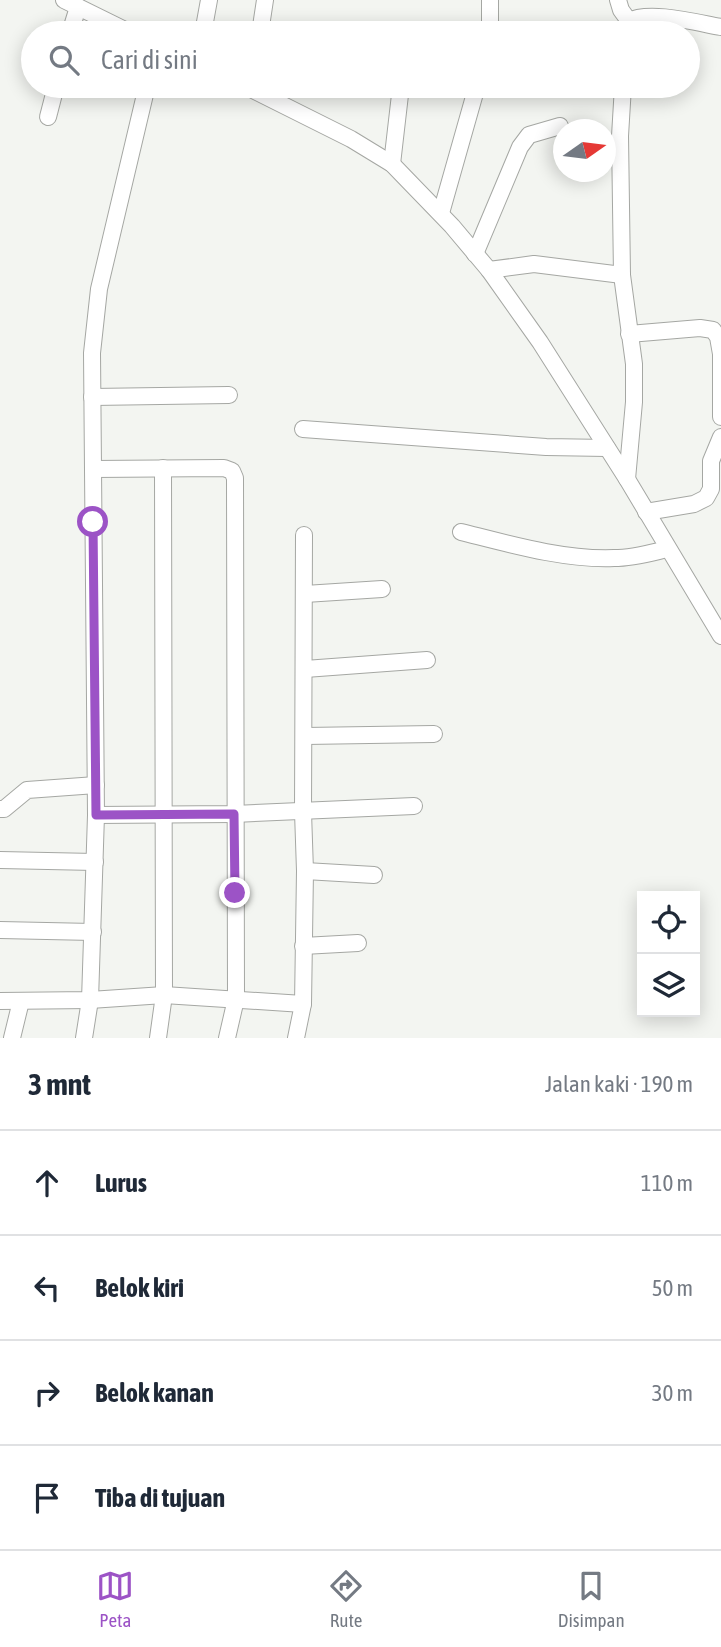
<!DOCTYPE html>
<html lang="id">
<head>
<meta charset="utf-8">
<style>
	:root { --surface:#fff; --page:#f2f2f3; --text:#1f2937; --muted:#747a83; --line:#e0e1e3; --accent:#9c53c6 }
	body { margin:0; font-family:"Asap Condensed",sans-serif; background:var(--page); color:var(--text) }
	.controls { position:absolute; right:21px; bottom:21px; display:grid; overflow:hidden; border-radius:0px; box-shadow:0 4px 18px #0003 }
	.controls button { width:63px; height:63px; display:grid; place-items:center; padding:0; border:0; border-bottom:2px solid var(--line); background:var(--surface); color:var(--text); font:35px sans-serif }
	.compass { position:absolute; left:553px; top:119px; width:63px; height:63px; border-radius:50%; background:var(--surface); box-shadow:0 4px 18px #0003; rotate:76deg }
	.stop { position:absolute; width:21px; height:21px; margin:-16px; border:5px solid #9c53c6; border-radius:50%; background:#fff }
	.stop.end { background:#9c53c6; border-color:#fff; box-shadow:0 2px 7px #0008 }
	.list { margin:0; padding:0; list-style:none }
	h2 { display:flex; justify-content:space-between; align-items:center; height:91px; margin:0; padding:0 28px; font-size:30px }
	h2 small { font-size:23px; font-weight:400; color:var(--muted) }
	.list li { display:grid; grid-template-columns:46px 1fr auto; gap:21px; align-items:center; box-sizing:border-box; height:105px; padding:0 28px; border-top:2px solid var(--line) }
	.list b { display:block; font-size:26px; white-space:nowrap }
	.list em { font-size:23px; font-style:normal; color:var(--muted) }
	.icon { flex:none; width:38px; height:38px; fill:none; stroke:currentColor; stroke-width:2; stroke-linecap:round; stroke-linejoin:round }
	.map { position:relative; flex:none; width:721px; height:1038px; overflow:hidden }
	.search { position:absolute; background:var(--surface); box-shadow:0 4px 18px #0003; left:21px; right:21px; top:21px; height:77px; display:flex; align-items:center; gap:18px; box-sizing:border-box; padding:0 24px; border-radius:38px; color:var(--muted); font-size:26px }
	.sheet { height:511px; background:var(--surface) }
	nav { display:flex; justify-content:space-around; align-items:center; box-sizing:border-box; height:98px; border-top:2px solid var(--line); background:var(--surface); font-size:19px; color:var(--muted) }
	nav a { display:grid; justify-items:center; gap:4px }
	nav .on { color:var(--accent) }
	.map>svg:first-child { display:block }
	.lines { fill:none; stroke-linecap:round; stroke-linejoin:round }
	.street-casing { stroke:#a5a7a3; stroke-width:18 }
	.street { stroke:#fff; stroke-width:16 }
	.route { stroke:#9c53c6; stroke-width:9 }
</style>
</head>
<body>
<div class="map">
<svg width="721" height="1038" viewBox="0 0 721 1038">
	<rect width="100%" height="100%" fill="#f3f5f1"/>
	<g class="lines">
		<!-- street casing -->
		<g class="street-casing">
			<g id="street">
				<polyline points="64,0 131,33"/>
				<polyline points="618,0 621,10 629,21"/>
				<polyline points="70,33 78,7"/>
				<polyline points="203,33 209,0"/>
				<polyline points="260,33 265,0"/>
				<polyline points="490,33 490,0"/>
				<path d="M626,33L629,21C649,10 698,23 721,27"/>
				<polyline points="245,86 351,139 392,164 452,226 489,270 540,342 627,479 721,636"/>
				<polyline points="623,86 620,136 622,275 634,364 634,402 627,479"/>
				<polyline points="48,117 56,86"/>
				<polyline points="392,164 401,86"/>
				<polyline points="441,213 477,86"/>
				<polyline points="475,254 520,147 529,135 560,126"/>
				<polyline points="489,270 534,264 622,275"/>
				<polyline points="629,334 700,328 713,330 718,337 721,354 721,417"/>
				<polyline points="92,397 229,395"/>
				<polyline points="303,429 546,447 607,448"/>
				<polyline points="93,469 224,468 232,471 235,478 236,999 227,1038"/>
				<polyline points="646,512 694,504 706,498 711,489 711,461 721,437"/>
				<path d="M461,532C509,544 564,560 614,558C633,558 650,553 667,549"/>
				<polyline points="305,594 382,589"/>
				<polyline points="305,669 427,660"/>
				<polyline points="305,736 434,734"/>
				<polyline points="0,809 4,809 27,790 96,785"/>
				<polyline points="96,815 234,814 414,806"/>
				<polyline points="0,860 95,862"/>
				<polyline points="305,871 374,875"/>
				<polyline points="0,930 93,932"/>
				<polyline points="303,946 358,943"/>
				<polyline points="0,1001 90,1000 164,995 303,1004"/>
				<polyline points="12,1038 21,1001"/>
				<polyline points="84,1038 90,1000 96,815 92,353 99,289 147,86"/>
				<polyline points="158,1038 164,995 163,468"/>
				<polyline points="296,1038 303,1004 305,871 303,812 304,535"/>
			</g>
		</g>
		<!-- street -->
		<use href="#street" class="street"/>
	</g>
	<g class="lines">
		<!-- route -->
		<polyline class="route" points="93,522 96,815 234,814 235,893"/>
	</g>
</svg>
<div class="controls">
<button><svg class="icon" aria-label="locate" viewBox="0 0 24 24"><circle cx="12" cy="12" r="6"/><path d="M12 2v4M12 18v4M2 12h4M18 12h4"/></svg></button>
<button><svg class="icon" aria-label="layers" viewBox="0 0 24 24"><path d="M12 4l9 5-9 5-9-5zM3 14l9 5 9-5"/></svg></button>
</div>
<svg class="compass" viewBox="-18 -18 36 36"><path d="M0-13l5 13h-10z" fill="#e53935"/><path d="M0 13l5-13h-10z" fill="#747a83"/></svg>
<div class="stop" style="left:93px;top:522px"></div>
<div class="stop end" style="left:235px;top:893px"></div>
<div class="search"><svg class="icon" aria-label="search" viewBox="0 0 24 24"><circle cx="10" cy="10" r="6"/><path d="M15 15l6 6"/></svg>Cari di sini</div>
</div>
<section class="sheet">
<h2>3 mnt<small>Jalan kaki · 190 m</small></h2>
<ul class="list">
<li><svg class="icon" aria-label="ahead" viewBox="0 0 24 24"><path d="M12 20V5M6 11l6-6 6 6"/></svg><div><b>Lurus</b></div><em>110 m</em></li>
<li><svg class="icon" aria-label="left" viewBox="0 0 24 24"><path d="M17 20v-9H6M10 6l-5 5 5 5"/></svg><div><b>Belok kiri</b></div><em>50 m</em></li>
<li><svg class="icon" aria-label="right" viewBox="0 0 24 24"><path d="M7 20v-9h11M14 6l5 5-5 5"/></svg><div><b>Belok kanan</b></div><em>30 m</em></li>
<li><svg class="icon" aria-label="arrive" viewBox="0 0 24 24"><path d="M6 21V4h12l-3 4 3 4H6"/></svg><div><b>Tiba di tujuan</b></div></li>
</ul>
</section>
<nav>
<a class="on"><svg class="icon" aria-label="map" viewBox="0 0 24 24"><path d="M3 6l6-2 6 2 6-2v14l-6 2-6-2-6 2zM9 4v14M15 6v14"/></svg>Peta</a>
<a><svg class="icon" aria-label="directions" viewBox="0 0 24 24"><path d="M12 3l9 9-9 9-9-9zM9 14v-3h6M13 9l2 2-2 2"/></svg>Rute</a>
<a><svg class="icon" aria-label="saved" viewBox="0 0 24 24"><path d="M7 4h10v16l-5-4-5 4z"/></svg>Disimpan</a>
</nav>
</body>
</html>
